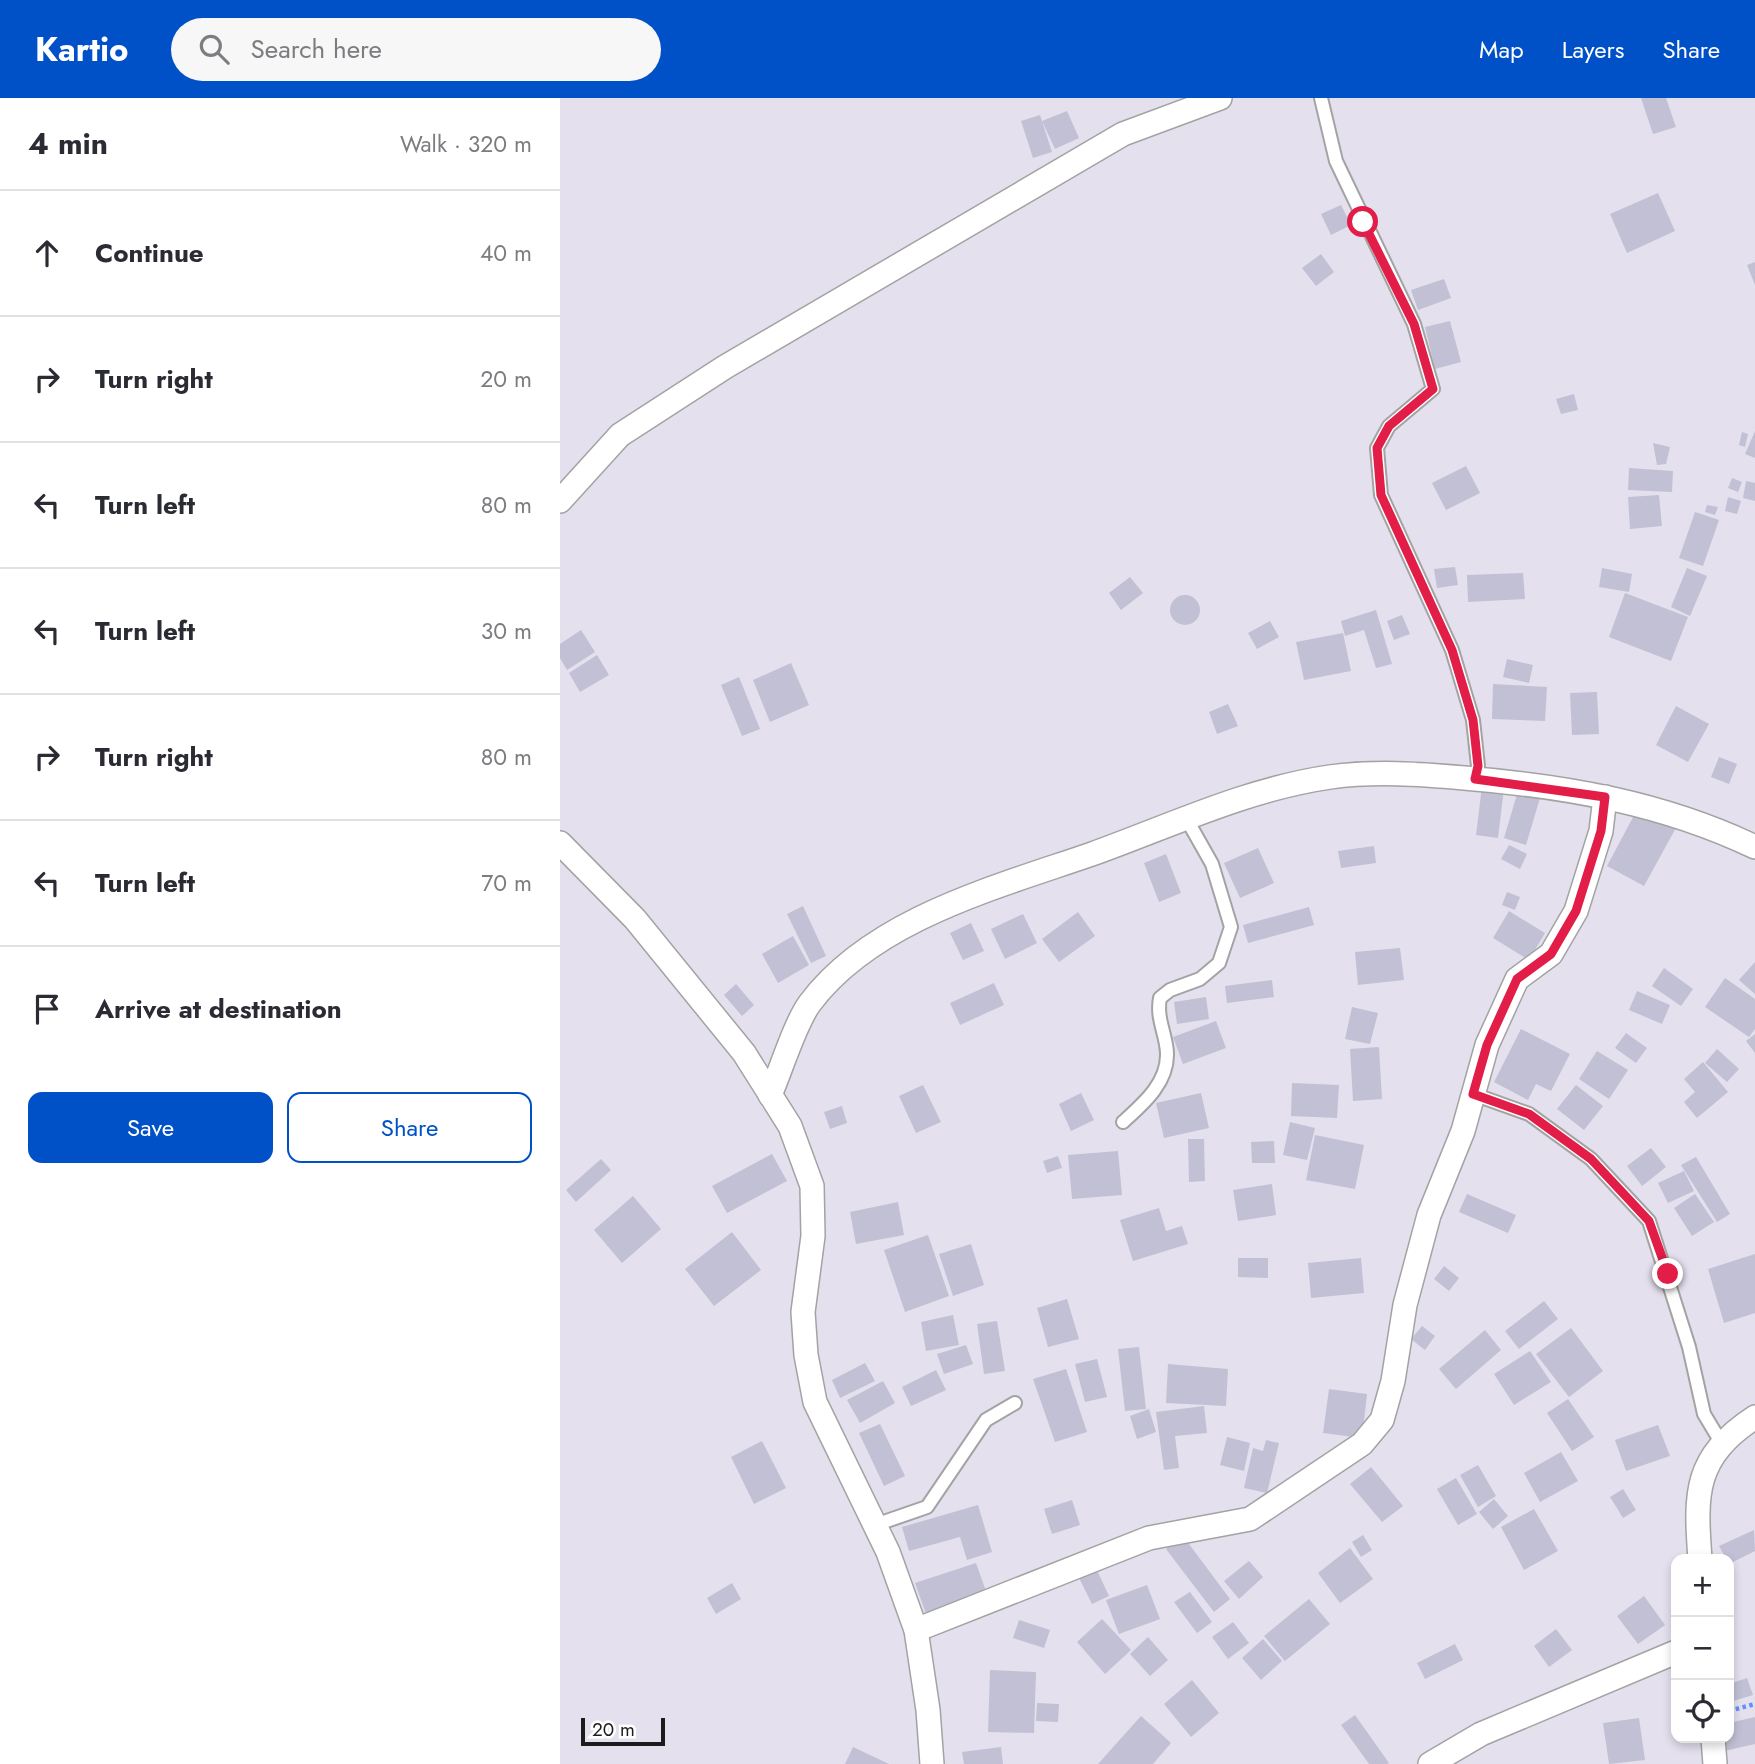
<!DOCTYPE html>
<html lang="en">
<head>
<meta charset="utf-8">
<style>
	:root { --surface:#fff; --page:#f7f7f7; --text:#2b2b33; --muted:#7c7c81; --line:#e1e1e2; --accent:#0051c7 }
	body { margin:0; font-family:Jost,sans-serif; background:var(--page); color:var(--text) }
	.controls { position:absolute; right:21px; bottom:21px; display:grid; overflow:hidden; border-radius:14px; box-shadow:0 4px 10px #0003 }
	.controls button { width:63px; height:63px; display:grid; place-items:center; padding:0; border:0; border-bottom:2px solid var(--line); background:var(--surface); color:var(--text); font:35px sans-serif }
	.scale { position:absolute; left:21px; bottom:18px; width:84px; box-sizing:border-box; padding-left:7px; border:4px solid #1c1c1c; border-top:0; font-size:19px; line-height:24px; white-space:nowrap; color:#1c1c1c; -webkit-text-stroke:5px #fff; paint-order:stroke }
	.stop { position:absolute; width:21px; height:21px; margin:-16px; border:5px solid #e11d48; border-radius:50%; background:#fff }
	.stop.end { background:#e11d48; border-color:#fff; box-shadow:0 2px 7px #0008 }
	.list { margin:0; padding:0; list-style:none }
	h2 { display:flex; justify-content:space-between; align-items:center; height:91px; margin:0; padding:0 28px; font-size:30px }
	h2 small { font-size:23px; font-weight:400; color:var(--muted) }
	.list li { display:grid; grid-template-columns:46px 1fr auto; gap:21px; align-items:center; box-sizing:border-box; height:126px; padding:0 28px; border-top:2px solid var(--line) }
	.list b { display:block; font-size:26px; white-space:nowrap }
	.list em { font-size:23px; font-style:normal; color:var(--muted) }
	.actions { display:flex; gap:14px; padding:21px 28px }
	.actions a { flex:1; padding:16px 0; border:2px solid var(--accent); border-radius:14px; text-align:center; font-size:24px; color:var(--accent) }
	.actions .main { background:var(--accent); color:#fff }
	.icon { flex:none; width:38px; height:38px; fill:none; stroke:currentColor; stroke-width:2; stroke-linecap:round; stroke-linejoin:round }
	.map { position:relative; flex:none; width:1195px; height:1666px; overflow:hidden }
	header { display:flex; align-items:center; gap:42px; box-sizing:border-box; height:98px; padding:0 35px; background:var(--accent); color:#fff }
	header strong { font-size:33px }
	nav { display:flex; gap:38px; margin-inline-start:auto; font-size:24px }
	.search { width:490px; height:63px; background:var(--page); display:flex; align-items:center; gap:18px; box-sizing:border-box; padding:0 24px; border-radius:38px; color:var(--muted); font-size:26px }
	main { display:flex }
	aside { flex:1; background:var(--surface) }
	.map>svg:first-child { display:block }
	.building { fill:#c1c0d5 }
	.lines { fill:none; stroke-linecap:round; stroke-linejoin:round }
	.lane-casing { stroke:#a3a3a3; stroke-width:16 }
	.street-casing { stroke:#a3a3a3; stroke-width:26 }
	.path { stroke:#6090ff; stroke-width:4.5; stroke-dasharray:3.5 3.5; stroke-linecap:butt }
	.lane { stroke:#fff; stroke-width:12 }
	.street { stroke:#fff; stroke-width:23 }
	.route { stroke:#e11d48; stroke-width:9 }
</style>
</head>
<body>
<header>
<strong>Kartio</strong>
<div class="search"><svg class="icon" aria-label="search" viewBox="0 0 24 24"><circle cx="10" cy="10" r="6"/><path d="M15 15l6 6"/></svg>Search here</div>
<nav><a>Map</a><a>Layers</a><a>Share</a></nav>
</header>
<main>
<aside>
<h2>4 min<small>Walk · 320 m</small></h2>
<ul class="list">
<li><svg class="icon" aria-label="ahead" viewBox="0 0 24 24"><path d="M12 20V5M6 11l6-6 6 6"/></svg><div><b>Continue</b></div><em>40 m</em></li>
<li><svg class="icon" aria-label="right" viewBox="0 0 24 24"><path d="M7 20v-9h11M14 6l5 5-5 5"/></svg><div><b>Turn right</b></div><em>20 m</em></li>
<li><svg class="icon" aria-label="left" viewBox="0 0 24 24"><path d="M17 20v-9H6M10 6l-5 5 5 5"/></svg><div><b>Turn left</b></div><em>80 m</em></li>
<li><svg class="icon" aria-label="left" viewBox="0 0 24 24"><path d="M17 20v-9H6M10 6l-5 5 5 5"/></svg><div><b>Turn left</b></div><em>30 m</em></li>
<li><svg class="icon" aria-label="right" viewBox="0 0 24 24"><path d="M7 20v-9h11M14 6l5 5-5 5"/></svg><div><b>Turn right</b></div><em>80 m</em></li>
<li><svg class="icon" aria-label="left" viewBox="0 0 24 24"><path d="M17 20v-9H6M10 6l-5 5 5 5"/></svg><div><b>Turn left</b></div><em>70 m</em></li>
<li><svg class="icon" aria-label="arrive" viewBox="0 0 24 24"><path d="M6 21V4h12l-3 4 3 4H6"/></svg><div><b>Arrive at destination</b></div></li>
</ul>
<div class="actions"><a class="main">Save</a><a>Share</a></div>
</aside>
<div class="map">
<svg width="1195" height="1666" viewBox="0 0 1195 1666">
	<rect width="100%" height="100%" fill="#e4e0ee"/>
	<!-- building -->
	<g class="building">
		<polygon points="1081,0 1106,0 1116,29 1093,36"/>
		<polygon points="507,13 519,40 495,51 482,23"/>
		<polygon points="480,17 492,54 473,60 461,23"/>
		<polygon points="1098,95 1115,133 1067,155 1050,116"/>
		<polygon points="781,107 791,127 771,137 761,116"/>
		<polygon points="761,156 774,174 756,188 742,170"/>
		<polygon points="1195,164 1195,187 1187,167"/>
		<polygon points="884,181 891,200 858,212 851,192"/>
		<polygon points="890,223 901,264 875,271 865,229"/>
		<polygon points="1014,296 1018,312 1001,316 996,301"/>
		<polygon points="1195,333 1195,360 1185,356"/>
		<polygon points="1182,334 1188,336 1185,349 1179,347"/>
		<polygon points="1093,345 1110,349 1106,366 1097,367"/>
		<polygon points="906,368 920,395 886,412 872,385"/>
		<polygon points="1069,370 1113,373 1112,394 1068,392"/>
		<polygon points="1172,380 1182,384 1178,394 1168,390"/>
		<polygon points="1186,383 1195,385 1195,403 1183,400"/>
		<polygon points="1099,397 1102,428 1070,431 1068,399"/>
		<polygon points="1168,399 1181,403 1177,416 1165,413"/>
		<polygon points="1147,407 1158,409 1155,417 1145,414"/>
		<polygon points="1135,414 1159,422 1143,468 1119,460"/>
		<polygon points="895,469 898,487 877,490 874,471"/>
		<polygon points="1042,470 1072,476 1069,494 1039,489"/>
		<polygon points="1127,470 1147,478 1130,518 1111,509"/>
		<polygon points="963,475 965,501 908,504 907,477"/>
		<polygon points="570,479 583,495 561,512 549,495"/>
		<polygon points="1065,495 1128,519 1111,563 1049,539"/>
		<circle cx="625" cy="512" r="15"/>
		<polygon points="816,512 832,566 816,570 804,532 785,538 781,523"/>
		<polygon points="842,517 850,536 834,542 827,523"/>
		<polygon points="710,523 719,539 697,551 688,535"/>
		<polygon points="21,532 35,554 7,572 0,560 0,546"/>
		<polygon points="783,535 791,573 744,582 736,544"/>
		<polygon points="37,557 49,577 20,594 9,575"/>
		<polygon points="947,561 973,567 969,585 943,579"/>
		<polygon points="231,565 249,607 210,624 193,582"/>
		<polygon points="179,579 200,631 182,638 161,587"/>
		<polygon points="933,586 987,589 985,623 932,621"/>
		<polygon points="1037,594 1039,636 1012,637 1010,595"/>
		<polygon points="668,606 678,628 657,636 649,614"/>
		<polygon points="1116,608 1149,626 1128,664 1096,647"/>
		<polygon points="1159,659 1177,666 1169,686 1151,679"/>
		<polygon points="922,688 944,690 938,740 916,737"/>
		<polygon points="958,693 980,700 966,747 944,740"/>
		<polygon points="1079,708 1117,728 1084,788 1047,768"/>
		<polygon points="949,747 967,756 960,771 941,761"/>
		<polygon points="814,748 816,765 781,770 778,753"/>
		<polygon points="698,750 714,785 680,800 664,765"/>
		<polygon points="606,756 621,795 599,804 584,765"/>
		<polygon points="947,794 960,799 955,812 942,807"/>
		<polygon points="243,808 266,858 251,865 227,816"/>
		<polygon points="749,809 754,827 688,845 683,827"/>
		<polygon points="949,813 985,835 969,862 933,840"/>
		<polygon points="518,814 535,838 499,864 482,841"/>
		<polygon points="463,816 477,845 445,861 431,831"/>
		<polygon points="411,825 424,853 403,862 390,835"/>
		<polygon points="233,838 249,867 218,885 202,856"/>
		<polygon points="840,850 844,882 798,887 795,854"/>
		<polygon points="1195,864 1195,896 1179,882"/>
		<polygon points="1104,870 1133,891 1121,908 1092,888"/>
		<polygon points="1165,880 1195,901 1195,931 1189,939 1145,909"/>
		<polygon points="712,882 714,899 667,905 665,888"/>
		<polygon points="434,885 444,907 400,927 390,905"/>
		<polygon points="176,886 194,907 182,918 164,897"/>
		<polygon points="1077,893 1110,907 1102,926 1069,912"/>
		<polygon points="646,899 649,921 617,926 614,904"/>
		<polygon points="792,909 818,915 810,946 785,941"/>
		<polygon points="656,923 666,950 623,966 613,939"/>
		<polygon points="961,931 1010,956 991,993 976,986 968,1002 934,984"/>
		<polygon points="1066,935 1087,950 1076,965 1055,950"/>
		<polygon points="1195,936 1195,955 1186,943"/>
		<polygon points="819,949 822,1001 793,1003 790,951"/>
		<polygon points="1157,951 1179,971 1167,984 1145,965"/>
		<polygon points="1037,953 1068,972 1049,1001 1019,981"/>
		<polygon points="1143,964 1168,994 1137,1020 1124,1004 1135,994 1124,981"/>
		<polygon points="732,985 779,987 777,1020 731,1018"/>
		<polygon points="363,987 381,1024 356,1035 339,998"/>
		<polygon points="1016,987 1043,1008 1024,1032 997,1011"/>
		<polygon points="521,995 534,1022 511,1033 499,1006"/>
		<polygon points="641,995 649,1030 604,1040 596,1005"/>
		<polygon points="282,1008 287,1025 270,1031 264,1014"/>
		<polygon points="730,1024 755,1030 747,1062 723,1057"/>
		<polygon points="755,1037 804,1047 795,1091 746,1082"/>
		<polygon points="628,1041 644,1041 645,1083 629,1084"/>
		<polygon points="714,1043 715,1065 692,1065 691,1044"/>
		<polygon points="1091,1050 1106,1069 1082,1088 1067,1068"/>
		<polygon points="558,1053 562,1097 512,1101 508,1057"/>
		<polygon points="212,1056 227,1083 167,1115 152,1088"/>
		<polygon points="498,1058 502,1070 487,1075 483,1063"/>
		<polygon points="1136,1059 1170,1116 1157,1124 1121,1067"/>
		<polygon points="41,1061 51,1072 16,1104 6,1092"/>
		<polygon points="1124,1073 1134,1093 1108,1105 1098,1085"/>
		<polygon points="712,1086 716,1117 678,1123 673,1092"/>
		<polygon points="907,1096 956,1117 948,1135 899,1114"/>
		<polygon points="1135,1096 1154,1124 1132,1138 1114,1110"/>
		<polygon points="73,1098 101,1131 62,1165 34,1132"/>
		<polygon points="338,1104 344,1137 296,1146 290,1114"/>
		<polygon points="599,1110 606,1133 622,1128 628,1146 573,1163 560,1122"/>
		<polygon points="172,1134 201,1172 154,1208 125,1171"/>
		<polygon points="368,1137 389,1198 345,1214 324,1152"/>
		<polygon points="411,1146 424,1187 393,1198 379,1156"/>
		<polygon points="1195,1156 1195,1215 1164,1225 1148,1171"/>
		<polygon points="678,1160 708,1160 708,1180 678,1179"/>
		<polygon points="801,1160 804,1195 751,1200 748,1165"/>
		<polygon points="884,1168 899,1180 889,1193 874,1181"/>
		<polygon points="507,1201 519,1241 488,1249 477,1210"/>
		<polygon points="984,1203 998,1221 959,1251 945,1233"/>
		<polygon points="393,1217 399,1247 366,1253 361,1224"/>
		<polygon points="437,1223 445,1273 424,1276 417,1226"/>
		<polygon points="862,1228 875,1238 865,1252 851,1241"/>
		<polygon points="1011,1230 1043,1273 1009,1299 976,1256"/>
		<polygon points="925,1232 941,1252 896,1291 879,1271"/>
		<polygon points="406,1247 413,1266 384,1276 377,1256"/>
		<polygon points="579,1249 586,1311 565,1313 558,1251"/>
		<polygon points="970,1253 991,1284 954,1307 934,1276"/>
		<polygon points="537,1261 547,1299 525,1304 515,1266"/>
		<polygon points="305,1265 315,1283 280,1300 272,1282"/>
		<polygon points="608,1266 668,1271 666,1308 606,1305"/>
		<polygon points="506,1271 527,1334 495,1344 473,1281"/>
		<polygon points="376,1272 386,1292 351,1308 342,1289"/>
		<polygon points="323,1283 335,1305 300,1325 287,1302"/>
		<polygon points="769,1291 807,1296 802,1340 763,1335"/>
		<polygon points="1008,1301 1034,1339 1012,1353 987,1315"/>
		<polygon points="644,1308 647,1335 615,1338 619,1370 604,1372 596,1314"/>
		<polygon points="589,1311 596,1334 577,1341 570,1318"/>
		<polygon points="320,1326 345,1378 324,1388 299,1335"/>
		<polygon points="1098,1327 1110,1358 1066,1373 1055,1342"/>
		<polygon points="667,1339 690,1345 684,1373 660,1367"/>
		<polygon points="706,1342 719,1345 707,1395 684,1390 693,1350 703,1353"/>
		<polygon points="202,1343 226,1390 194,1406 171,1359"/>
		<polygon points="1001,1354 1018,1383 980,1404 964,1375"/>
		<polygon points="918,1367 936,1398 918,1409 900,1377"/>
		<polygon points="811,1369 843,1408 822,1424 790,1386"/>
		<polygon points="896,1380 917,1416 898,1427 877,1391"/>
		<polygon points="1063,1391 1076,1412 1063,1420 1050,1399"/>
		<polygon points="934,1401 948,1418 933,1431 919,1414"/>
		<polygon points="512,1402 520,1427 492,1436 484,1411"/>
		<polygon points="418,1407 432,1454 407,1462 400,1439 349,1453 342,1429"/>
		<polygon points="974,1411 998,1453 964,1472 941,1429"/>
		<polygon points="1194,1432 1195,1453 1169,1466 1159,1448"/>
		<polygon points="803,1437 812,1452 801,1459 792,1444"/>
		<polygon points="623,1438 670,1501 654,1514 606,1451"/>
		<polygon points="790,1450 813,1481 780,1505 758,1475"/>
		<polygon points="689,1463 703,1479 679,1501 664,1483"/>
		<polygon points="416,1465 427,1496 366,1516 355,1485"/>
		<polygon points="535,1468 549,1498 532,1506 517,1476"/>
		<polygon points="172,1485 181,1501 156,1516 147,1500"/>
		<polygon points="587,1487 600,1521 559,1536 546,1502"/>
		<polygon points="630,1494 652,1524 637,1535 614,1504"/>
		<polygon points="1084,1498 1105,1527 1078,1546 1057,1518"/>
		<polygon points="749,1501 770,1526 725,1563 704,1538"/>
		<polygon points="542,1521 571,1552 545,1576 517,1544"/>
		<polygon points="459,1522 490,1532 484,1550 453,1540"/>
		<polygon points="673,1524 689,1545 668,1561 652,1539"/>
		<polygon points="996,1531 1012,1552 989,1569 974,1548"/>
		<polygon points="588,1539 608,1562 590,1578 570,1556"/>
		<polygon points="703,1541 722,1563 701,1582 682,1560"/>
		<polygon points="895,1546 903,1562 865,1581 857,1565"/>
		<polygon points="430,1572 476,1574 474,1635 428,1634"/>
		<polygon points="1187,1580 1193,1597 1170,1604 1169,1586"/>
		<polygon points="632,1582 659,1615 631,1639 604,1606"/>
		<polygon points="477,1605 499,1606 498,1624 476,1623"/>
		<polygon points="795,1617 829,1665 827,1666 809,1666 781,1627"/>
		<polygon points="581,1618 611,1645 593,1666 538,1666"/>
		<polygon points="1195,1619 1195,1646 1164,1653 1161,1640 1169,1640 1169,1625"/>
		<polygon points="1079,1620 1085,1662 1049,1666 1043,1625"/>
		<polygon points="293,1649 329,1666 285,1666"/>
		<polygon points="441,1649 443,1666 404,1666 402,1654"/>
	</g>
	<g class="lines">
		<!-- lane casing -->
		<g class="lane-casing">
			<g id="lane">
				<polyline points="761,0 776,63 854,226 873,291 829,328 817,350 821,397 892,552 913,622 918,668 915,681"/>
				<polyline points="913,996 969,1016 1031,1061 1089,1123 1129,1249 1144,1316 1162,1346"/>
				<path d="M563,1024C583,1006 608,985 607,955C606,935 596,921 600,900L610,892L640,881L659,865L671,829L652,766L626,720"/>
				<polyline points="315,1427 367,1409 426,1322 455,1305"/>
			</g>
		</g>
		<!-- street casing -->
		<g class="street-casing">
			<g id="street">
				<polyline points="0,403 60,337 165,269 563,36 660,0"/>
				<polyline points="0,745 75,821 184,955 230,1028 252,1088 253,1138 243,1214 246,1257 255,1304 328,1454 356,1532 368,1612 372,1666"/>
				<path d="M210,997C221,972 235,925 250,905C313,821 437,789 532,756C610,728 687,691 770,679C815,673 859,676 904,680C1005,688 1103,705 1195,749"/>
				<path d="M1140,1461C1135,1395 1134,1359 1195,1319"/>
				<polyline points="356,1532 589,1440 690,1421 802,1346 822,1322 833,1283 845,1207 869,1117 903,1033 927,947 957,881 991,856 1016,813 1041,733 1045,699"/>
				<polyline points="1153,1640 1155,1666"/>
				<polyline points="870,1666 921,1636 1116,1554"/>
			</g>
		</g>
		<!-- path -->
		<polyline class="path" points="1169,1613 1195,1606"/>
		<!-- lane -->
		<use href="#lane" class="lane"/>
		<!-- street -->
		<use href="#street" class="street"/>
	</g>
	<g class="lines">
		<!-- route -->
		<polyline class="route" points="803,124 854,226 873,291 829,328 817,350 821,397 892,552 913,622 918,668 915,681 1045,699 1041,733 1016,813 991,856 957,881 927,947 913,996 969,1016 1031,1061 1089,1123 1108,1176"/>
	</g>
</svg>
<div class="controls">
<button>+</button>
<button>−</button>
<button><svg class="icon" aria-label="locate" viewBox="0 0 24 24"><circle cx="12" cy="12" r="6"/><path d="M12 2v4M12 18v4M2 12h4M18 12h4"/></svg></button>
</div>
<div class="scale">20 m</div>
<div class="stop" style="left:803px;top:124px"></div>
<div class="stop end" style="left:1108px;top:1176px"></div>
</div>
</main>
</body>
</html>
